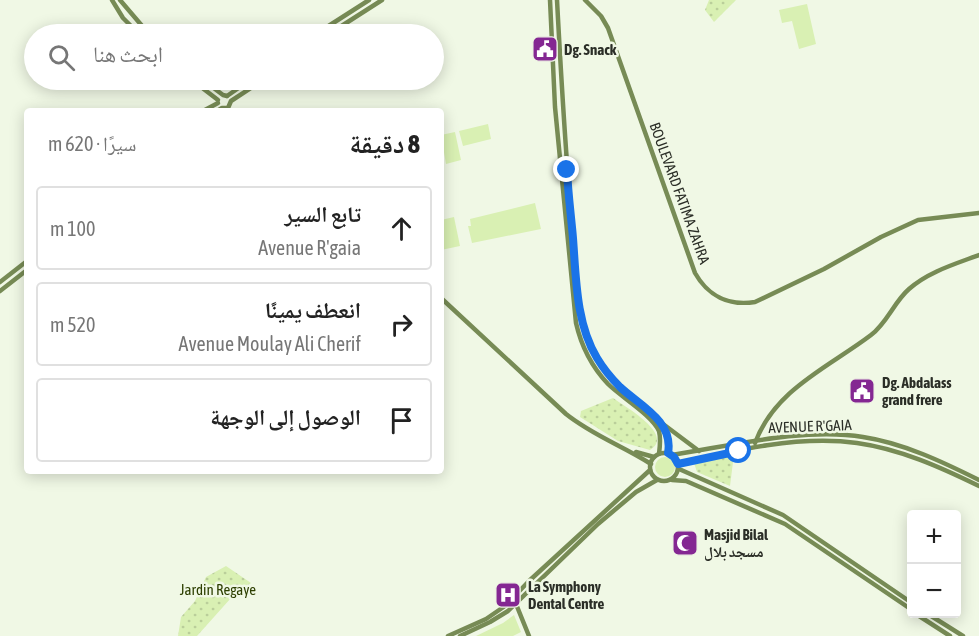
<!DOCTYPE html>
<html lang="ar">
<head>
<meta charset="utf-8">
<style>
	:root { --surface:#fff; --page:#f2f2f2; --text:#222; --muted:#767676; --line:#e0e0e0 }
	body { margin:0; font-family:"Asap Condensed","Noto Naskh Arabic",sans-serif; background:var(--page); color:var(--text); direction:rtl }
	.controls { position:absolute; right:18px; bottom:18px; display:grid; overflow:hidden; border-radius:6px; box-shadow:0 3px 15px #0003 }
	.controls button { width:54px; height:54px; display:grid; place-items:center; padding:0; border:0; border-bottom:2px solid var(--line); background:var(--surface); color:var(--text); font:30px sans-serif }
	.stop { position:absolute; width:18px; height:18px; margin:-14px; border:4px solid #1a73e8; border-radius:50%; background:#fff }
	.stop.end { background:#1a73e8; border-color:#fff; box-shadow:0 2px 6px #0008 }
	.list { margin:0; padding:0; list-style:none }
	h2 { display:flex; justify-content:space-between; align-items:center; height:78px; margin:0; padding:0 24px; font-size:26px }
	h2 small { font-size:20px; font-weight:400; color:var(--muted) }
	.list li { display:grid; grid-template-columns:39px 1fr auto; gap:18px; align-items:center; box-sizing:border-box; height:84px; margin:0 12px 12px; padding:0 12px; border:2px solid var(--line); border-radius:6px }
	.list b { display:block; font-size:22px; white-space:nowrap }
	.list p { margin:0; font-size:20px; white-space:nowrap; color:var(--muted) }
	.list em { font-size:20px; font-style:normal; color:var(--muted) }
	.icon { flex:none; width:33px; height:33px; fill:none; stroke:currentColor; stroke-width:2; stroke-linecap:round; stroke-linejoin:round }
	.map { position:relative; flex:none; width:979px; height:636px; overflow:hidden; direction:ltr }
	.search { position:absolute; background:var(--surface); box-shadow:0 3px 15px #0003; left:24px; top:24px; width:420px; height:66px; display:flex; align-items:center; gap:15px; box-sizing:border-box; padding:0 21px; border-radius:33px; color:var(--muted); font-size:22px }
	.panel { position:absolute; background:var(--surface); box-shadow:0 3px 15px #0003; left:24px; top:108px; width:420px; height:366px; border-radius:6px; direction:rtl }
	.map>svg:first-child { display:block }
	.grass { fill:#d9f0b3 }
	.park { fill:url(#park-dots) }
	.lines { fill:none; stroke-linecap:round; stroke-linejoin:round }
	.secondary { stroke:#778b55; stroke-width:4.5 }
	.route { stroke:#1a73e8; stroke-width:8 }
	.labels { text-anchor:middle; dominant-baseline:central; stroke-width:5; stroke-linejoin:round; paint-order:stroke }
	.poi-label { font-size:15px; font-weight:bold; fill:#2b2e27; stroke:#f0f8e5; text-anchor:start }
	.street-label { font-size:15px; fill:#2b2e27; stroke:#f0f8e5 }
	.park-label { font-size:15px; fill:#2d3f00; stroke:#f0f8e5 }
</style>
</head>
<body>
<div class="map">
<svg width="979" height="636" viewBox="0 0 979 636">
	<defs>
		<pattern id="park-dots" width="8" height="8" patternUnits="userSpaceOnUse" patternTransform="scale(1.5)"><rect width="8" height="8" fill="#d9f0b3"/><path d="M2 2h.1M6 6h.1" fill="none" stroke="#bace9a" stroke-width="1.8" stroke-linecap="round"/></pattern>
	</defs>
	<rect width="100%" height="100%" fill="#f0f8e5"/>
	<!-- grass -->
	<g class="grass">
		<polygon points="807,4 816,44 799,49 792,21 782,23 779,10"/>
		<polygon points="488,124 491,139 463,146 459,131"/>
		<polygon points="455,132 461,160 446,164 441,135"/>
		<polygon points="535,203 541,229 472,243 468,226 471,226 470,219"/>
		<polygon points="454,217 460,246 441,250 441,220"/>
		<circle cx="665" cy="467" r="10"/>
		<polygon points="514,615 521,632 513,636 476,636 503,623"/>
	</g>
	<!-- park -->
	<g class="park">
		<polygon points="709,0 736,0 714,22 705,10"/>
		<path d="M613,398C624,406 676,435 650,450L618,441L580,417L581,411Z"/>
		<polygon points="734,454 730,486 697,472 694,463"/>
		<polygon points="226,566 251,583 231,598 197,636 178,636 181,617 195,601 206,577"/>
	</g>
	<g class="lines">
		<!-- secondary -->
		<g class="secondary">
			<polyline points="112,0 123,18 139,34"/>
			<polyline points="120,0 149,34"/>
			<path d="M550,0L555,107L576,323C581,345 592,367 608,384C621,397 652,415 659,431C661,439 660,446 659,454"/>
			<path d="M557,0C561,75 565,149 572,224C575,261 575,302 587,337C593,356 606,373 620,386C639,405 674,421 667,453"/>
			<path d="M585,0L601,16L608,28L695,273C708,296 729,306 755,302L824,269L881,237L918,220L979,213"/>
			<polyline points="316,34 369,0"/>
			<polyline points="329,34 382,0"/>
			<polyline points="192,80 218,100"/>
			<polyline points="203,80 223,95 227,96"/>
			<polyline points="227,96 250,80"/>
			<polyline points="203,111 218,103"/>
			<polyline points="217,111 222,108 228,108 231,101 263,80"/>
			<polyline points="0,282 27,261"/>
			<polyline points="0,291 27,270"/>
			<path d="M441,298L566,414C592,435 623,446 651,464"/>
			<polyline points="663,424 699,451"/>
			<path d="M755,443C775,389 829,367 871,335C887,323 894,302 909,289C928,272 955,264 979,255"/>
			<polyline points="636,452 654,457"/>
			<circle cx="664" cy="467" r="14"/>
			<path d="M672,455C730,446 805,427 863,437C903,443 943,462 979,480"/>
			<path d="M678,464C735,450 799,435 857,443C900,449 940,467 979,486"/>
			<polyline points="679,469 783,515 912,603"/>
			<polyline points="672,480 686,481 785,524 912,610"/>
			<polyline points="516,604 529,636"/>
			<polyline points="916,614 950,636"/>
			<polyline points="928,614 963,636"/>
			<polyline points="448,636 486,619 505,606 529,581 650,470"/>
			<polyline points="460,636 490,622 508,611 598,524 636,492 657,480"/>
		</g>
	</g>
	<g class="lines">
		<!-- route -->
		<path class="route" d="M567,170C568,193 571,215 573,238C576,277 576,324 597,358C603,368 611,378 620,387C639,405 674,421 668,453L674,457L678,464L739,451"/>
	</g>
	<!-- icons -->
	<defs>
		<g id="civic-square" transform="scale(1.35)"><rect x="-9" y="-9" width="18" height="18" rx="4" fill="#842792" stroke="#f0f8e5"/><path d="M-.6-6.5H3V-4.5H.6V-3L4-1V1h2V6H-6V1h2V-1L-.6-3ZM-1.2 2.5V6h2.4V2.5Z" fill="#fff"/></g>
		<g id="mosque-square" transform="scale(1.35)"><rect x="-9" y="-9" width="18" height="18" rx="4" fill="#842792" stroke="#f0f8e5"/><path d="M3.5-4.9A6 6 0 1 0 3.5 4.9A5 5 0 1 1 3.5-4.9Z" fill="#fff"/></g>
		<g id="hospital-square" transform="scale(1.35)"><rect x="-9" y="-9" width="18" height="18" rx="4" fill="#842792" stroke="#f0f8e5"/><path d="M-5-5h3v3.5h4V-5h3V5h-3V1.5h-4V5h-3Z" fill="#fff"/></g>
	</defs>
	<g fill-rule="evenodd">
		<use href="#civic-square" x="545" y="49"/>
		<use href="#civic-square" x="862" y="391"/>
		<use href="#mosque-square" x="685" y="543"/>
		<use href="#hospital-square" x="508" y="595"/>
	</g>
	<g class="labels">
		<!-- poi labels -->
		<g class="poi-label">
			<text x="564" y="49">Dg. Snack</text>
			<text x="882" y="382">Dg. Abdalass<tspan x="882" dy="17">grand frere</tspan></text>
			<text x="704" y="534">Masjid Bilal<tspan x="704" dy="17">مسجد بلال</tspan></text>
			<text x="528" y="586">La Symphony<tspan x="528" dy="17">Dental Centre</tspan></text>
		</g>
		<!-- street labels -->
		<g class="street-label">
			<text transform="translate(680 193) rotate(70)">BOULEVARD FATIMA ZAHRA</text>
			<text transform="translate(810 426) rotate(-2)">AVENUE R'GAIA</text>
		</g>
		<!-- park labels -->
		<g class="park-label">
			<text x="218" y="589">Jardin Regaye</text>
		</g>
	</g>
</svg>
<div class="controls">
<button>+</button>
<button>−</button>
</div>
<div class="stop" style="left:739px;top:451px"></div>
<div class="stop end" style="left:567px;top:170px"></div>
<div class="search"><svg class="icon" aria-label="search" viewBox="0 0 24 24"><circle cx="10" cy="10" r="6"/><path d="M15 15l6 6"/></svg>ابحث هنا</div>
<section class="panel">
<h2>8 دقيقة<small>سيرًا · 620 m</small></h2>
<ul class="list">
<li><svg class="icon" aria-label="ahead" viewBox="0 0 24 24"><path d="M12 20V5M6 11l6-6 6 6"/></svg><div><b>تابع السير</b><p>Avenue R'gaia</p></div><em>100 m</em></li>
<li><svg class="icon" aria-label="right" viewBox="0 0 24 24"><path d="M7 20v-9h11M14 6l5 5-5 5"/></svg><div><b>انعطف يمينًا</b><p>Avenue Moulay Ali Cherif</p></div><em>520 m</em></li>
<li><svg class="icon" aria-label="arrive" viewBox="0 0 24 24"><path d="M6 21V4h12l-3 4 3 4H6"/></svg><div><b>الوصول إلى الوجهة</b></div></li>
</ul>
</section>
</div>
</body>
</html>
